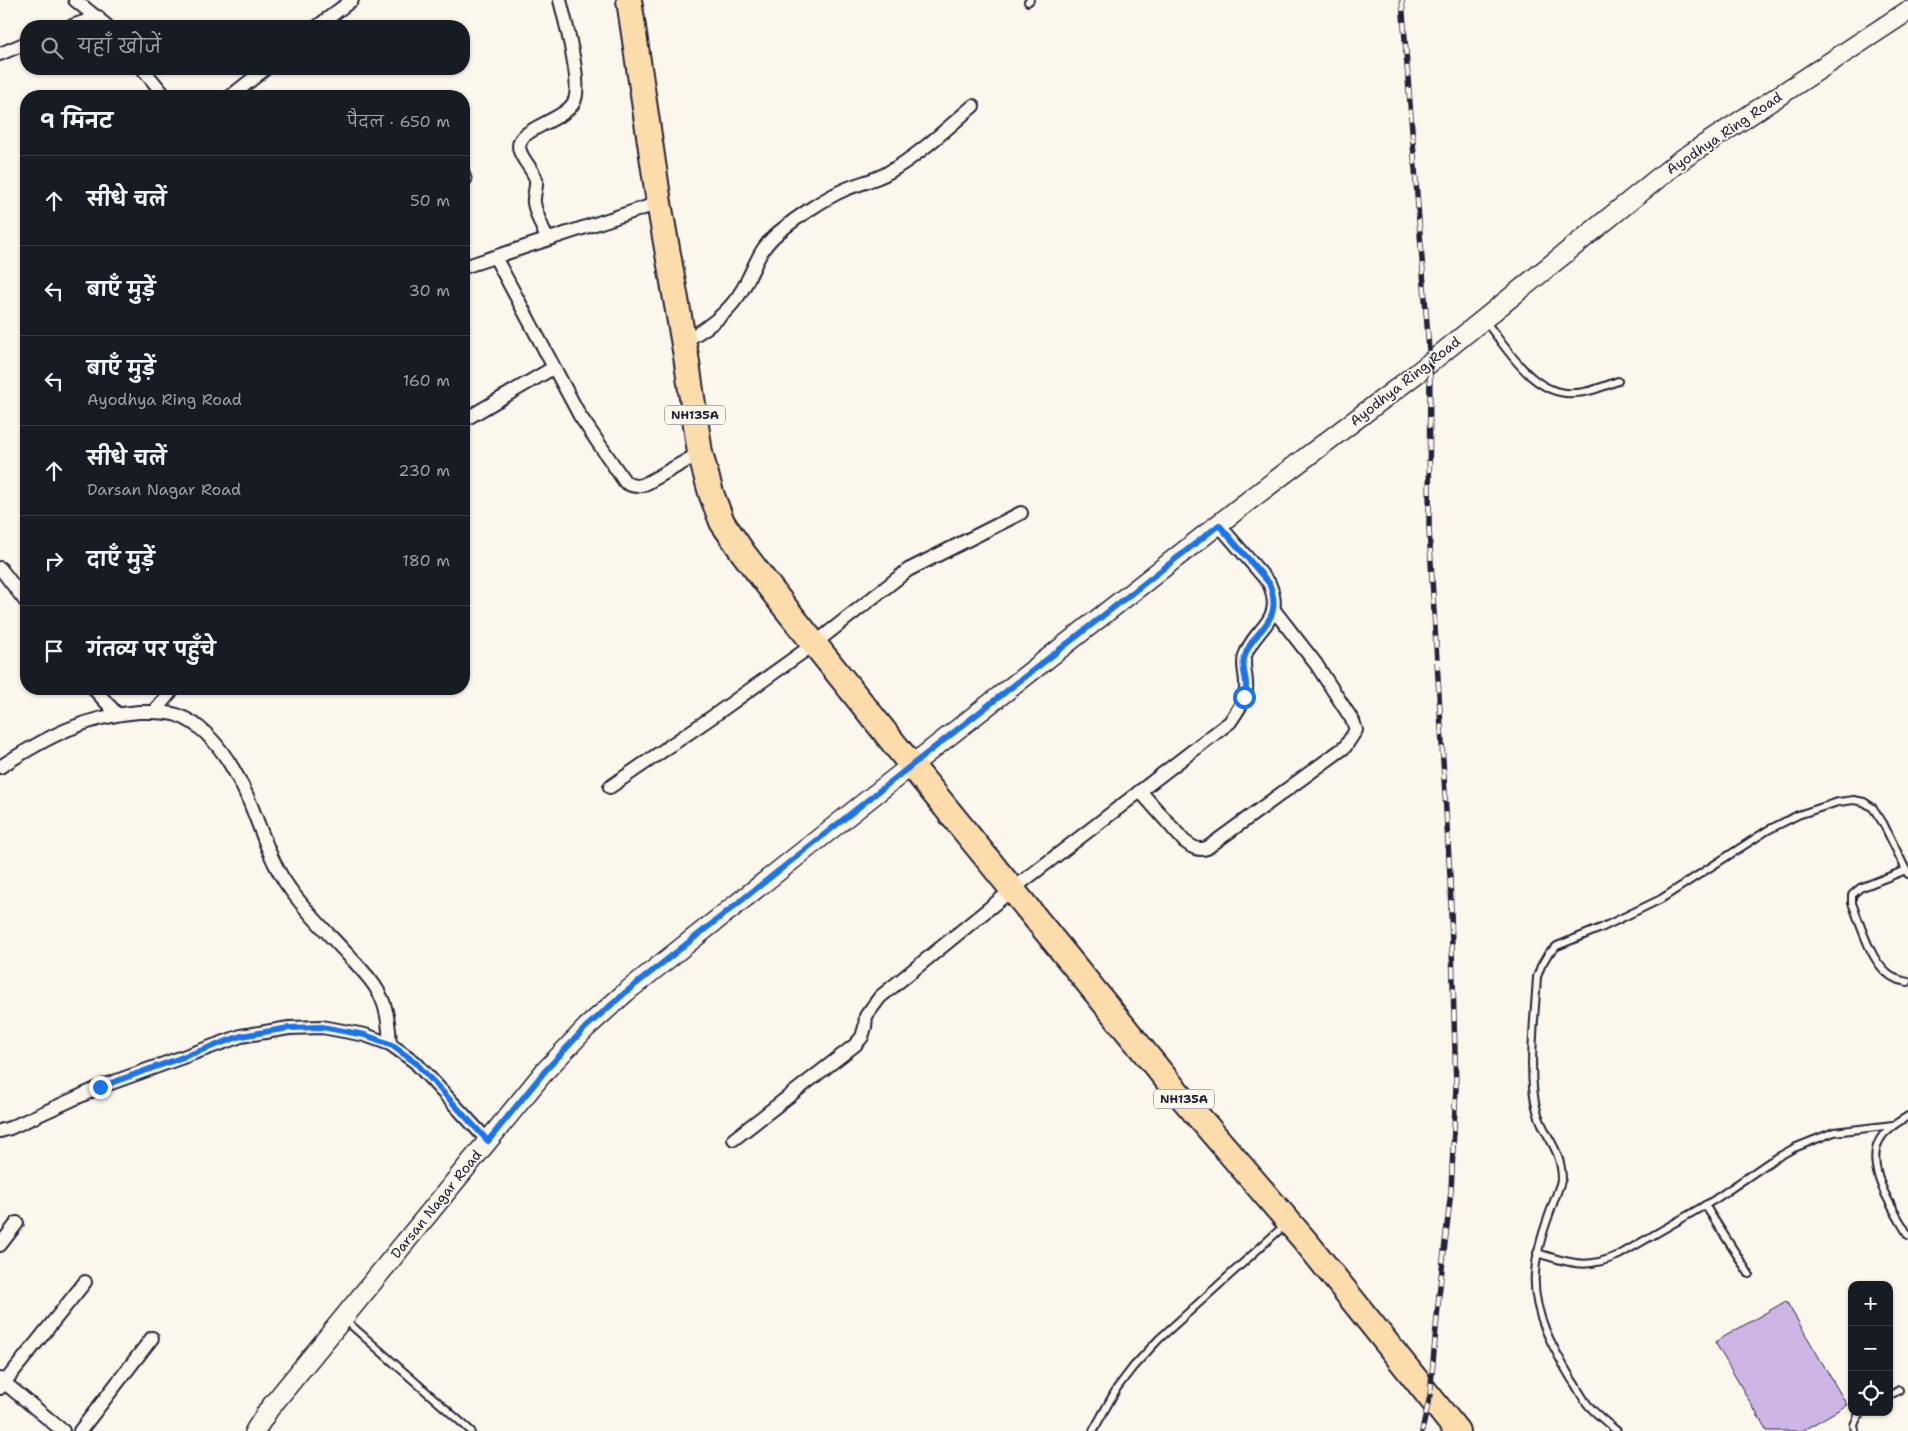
<!DOCTYPE html>
<html lang="hi">
<head>
<meta charset="utf-8">
<style>
	:root { --surface:#171b24; --page:#242831; --text:#f1f3f6; --muted:#9ea1a6; --line:#363941 }
	body { margin:0; font-family:"Shantell Sans","Playpen Sans Deva",sans-serif; background:var(--page); color:var(--text) }
	.controls { position:absolute; right:15px; bottom:15px; display:grid; overflow:hidden; border-radius:10px; box-shadow:0 1px 4px #0004 }
	.controls button { width:45px; height:45px; display:grid; place-items:center; padding:0; border:0; border-bottom:1px solid var(--line); background:var(--surface); color:var(--text); font:25px sans-serif }
	.stop { position:absolute; width:15px; height:15px; margin:-11px; border:4px solid #1a73e8; border-radius:50%; background:#fff }
	.stop.end { background:#1a73e8; border-color:#fff; box-shadow:0 1px 5px #0008 }
	.list { margin:0; padding:0; list-style:none }
	h2 { display:flex; justify-content:space-between; align-items:center; height:65px; margin:0; padding:0 20px; font-size:21px }
	h2 small { font-size:16px; font-weight:400; color:var(--muted) }
	.list li { display:grid; grid-template-columns:32px 1fr auto; gap:15px; align-items:center; box-sizing:border-box; height:90px; padding:0 20px; border-top:1px solid var(--line) }
	.list b { display:block; font-size:19px; white-space:nowrap }
	.list p { margin:0; font-size:16px; white-space:nowrap; color:var(--muted) }
	.list em { font-size:16px; font-style:normal; color:var(--muted) }
	.icon { flex:none; width:28px; height:28px; fill:none; stroke:currentColor; stroke-width:2; stroke-linecap:round; stroke-linejoin:round }
	.map { position:relative; flex:none; width:1908px; height:1431px; overflow:hidden }
	.search { position:absolute; background:var(--surface); box-shadow:0 1px 4px #0004; left:20px; top:20px; width:450px; height:55px; display:flex; align-items:center; gap:12px; box-sizing:border-box; padding:0 18px; border-radius:20px; color:var(--muted); font-size:19px }
	.panel { position:absolute; background:var(--surface); box-shadow:0 1px 4px #0004; left:20px; top:90px; width:450px; height:605px; border-radius:20px }
	.map>svg:first-child { display:block }
	.building { fill:#cdb6e6; stroke:#22223b }
	.lines { fill:none; stroke-linecap:round; stroke-linejoin:round }
	.lane-casing { stroke:#22223b; stroke-width:10 }
	.street-casing { stroke:#22223b; stroke-width:16 }
	.secondary-casing { stroke:#22223b; stroke-width:22 }
	.highway-casing { stroke:#22223b; stroke-width:28 }
	.lane { stroke:#fbf7ec; stroke-width:6 }
	.street { stroke:#fbf7ec; stroke-width:12 }
	.secondary { stroke:#fbf7ec; stroke-width:19 }
	.highway { stroke:#fddcac; stroke-width:24 }
	.rail-casing { stroke:#22223b; stroke-width:5.5 }
	.rail { stroke:#fbf7ec; stroke-width:4; stroke-dasharray:11; stroke-linecap:butt }
	.route { stroke:#1a73e8; stroke-width:6 }
	.labels { text-anchor:middle; dominant-baseline:central; stroke-width:4; stroke-linejoin:round; paint-order:stroke }
	.shield { fill:#fbf7ec; stroke:#636270; stroke-width:1 }
	.shield-label { font-size:12px; font-weight:bold; fill:#22223b }
	.street-label { font-size:14px; fill:#22223b; stroke:#fbf7ec }
</style>
</head>
<body>
<div class="map">
<svg width="1908" height="1431" viewBox="0 0 1908 1431">
	<rect width="100%" height="100%" fill="#fbf7ec"/>
	<filter id="ink" filterUnits="userSpaceOnUse"><feTurbulence type="fractalNoise" baseFrequency=".02" numOctaves="2"/><feDisplacementMap in="SourceGraphic" scale="10" xChannelSelector="R" yChannelSelector="G"/><feConvolveMatrix kernelMatrix="1 2 1 2 8 2 1 2 1" color-interpolation-filters="sRGB"/></filter>
	<g filter="url(#ink)">
		<!-- building -->
		<polygon class="building" points="1786,1301 1847,1405 1802,1431 1767,1431 1715,1342"/>
		<g class="lines">
			<!-- lane casing -->
			<g class="lane-casing">
				<g id="lane">
					<polyline points="1028,2 1030,0"/>
					<polyline points="464,168 468,180 464,187"/>
					<path d="M1485,321C1507,348 1533,396 1574,393C1589,393 1604,386 1618,381"/>
					<path d="M1906,870L1860,888L1852,895V903C1860,923 1870,959 1887,973C1893,979 1900,980 1908,982"/>
					<path d="M1908,1116C1899,1122 1890,1126 1883,1135C1860,1163 1894,1210 1908,1235"/>
					<polyline points="1705,1205 1749,1274"/>
					<path d="M1537,1253C1571,1263 1585,1270 1619,1255L1714,1200L1771,1161L1794,1148L1834,1132L1893,1125"/>
					<polyline points="344,1319 471,1431"/>
					<polyline points="1889,1396 1899,1390"/>
					<polyline points="1093,1431 1117,1388 1133,1367 1159,1339 1286,1224"/>
					<path d="M1617,1431C1607,1423 1597,1415 1589,1406C1582,1398 1578,1388 1572,1380C1553,1348 1532,1312 1535,1273C1537,1241 1552,1209 1562,1178C1561,1147 1544,1137 1537,1111C1527,1076 1535,1015 1537,977L1541,966L1548,954L1557,946L1601,928L1661,899L1768,830L1798,815L1838,802L1854,800L1864,802L1873,808L1883,823L1908,874"/>
					<polyline points="1855,1431 1854,1425 1858,1416 1863,1412"/>
				</g>
			</g>
			<!-- street casing -->
			<g class="street-casing">
				<g id="street">
					<polyline points="75,0 107,26"/>
					<polyline points="72,26 98,17"/>
					<polyline points="318,26 352,0"/>
					<polyline points="0,54 26,43"/>
					<polyline points="143,69 165,96"/>
					<polyline points="231,96 265,69"/>
					<path d="M547,239C543,228 536,215 534,203C533,195 537,188 536,180C533,166 509,150 524,136C537,124 566,117 574,102C583,85 565,20 560,0"/>
					<path d="M495,257L580,416L625,482C633,487 638,487 647,483L700,453"/>
					<polyline points="464,267 659,203"/>
					<path d="M684,341C711,327 735,308 748,279C758,259 761,247 779,232C797,217 825,198 846,189C860,183 876,180 889,172C919,155 946,129 973,106"/>
					<polyline points="464,420 553,368"/>
					<polyline points="0,568 26,602"/>
					<polyline points="94,689 117,714"/>
					<polyline points="155,711 173,689"/>
					<path d="M0,767C45,738 85,716 139,712C151,712 165,711 177,715C211,727 233,765 247,796C261,827 269,861 290,889C307,913 330,935 350,957C362,970 375,983 382,999C388,1013 389,1029 390,1044"/>
					<polyline points="610,787 712,717 814,644 908,570 1021,513"/>
					<path d="M1140,791L1184,841C1192,847 1197,851 1207,848L1345,747L1356,730L1353,721L1316,664L1274,610"/>
					<polyline points="0,1131 10,1128 100,1087 241,1036 289,1028 322,1027 365,1035 390,1044 415,1062 488,1141"/>
					<path d="M734,1139L855,1045L862,1037L865,1027L866,1016L880,997L1013,889L1230,722C1237,711 1248,698 1246,683C1246,673 1242,666 1245,656C1254,627 1286,622 1269,583L1219,525"/>
					<polyline points="0,1245 17,1223"/>
					<polyline points="0,1379 63,1431"/>
					<polyline points="0,1388 85,1282"/>
					<polyline points="80,1431 152,1338"/>
				</g>
			</g>
			<!-- secondary casing -->
			<g class="secondary-casing">
				<polyline id="secondary" points="255,1431 269,1409 545,1071 587,1027 626,992 903,772 1243,505 1416,374 1678,162 1908,11"/>
			</g>
			<!-- highway casing -->
			<g class="highway-casing">
				<polyline id="highway" points="629,0 659,203 686,356 700,453 711,493 722,522 744,554 784,606 912,766 1167,1080 1307,1243 1457,1431"/>
			</g>
			<!-- lane -->
			<use href="#lane" class="lane"/>
			<!-- street -->
			<use href="#street" class="street"/>
			<!-- secondary -->
			<use href="#secondary" class="secondary"/>
			<!-- highway -->
			<use href="#highway" class="highway"/>
			<!-- rail casing -->
			<g class="rail-casing">
				<polyline id="rail" points="1402,0 1430,363 1429,529 1450,876 1456,1087 1451,1191 1439,1295 1430,1396 1422,1431"/>
			</g>
			<!-- rail -->
			<use href="#rail" class="rail"/>
		</g>
	</g>
	<g class="lines" filter="url(#ink)">
		<!-- route -->
		<path class="route" d="M100,1087L241,1036L289,1028L322,1027L365,1035L390,1044L415,1062L488,1141L545,1071L586,1027L626,992L903,772L1219,525L1269,583C1286,624 1251,629 1244,659C1242,667 1245,674 1246,682C1247,687 1245,692 1244,697"/>
	</g>
	<g class="labels">
		<!-- shield labels -->
		<g class="shield">
			<rect x="665" y="405.5" width="60" height="19" rx="4"/>
			<rect x="1154" y="1089.5" width="60" height="19" rx="4"/>
		</g>
		<g class="shield-label">
			<text x="695" y="415">NH135A</text>
			<text x="1184" y="1099">NH135A</text>
		</g>
		<!-- street labels -->
		<g class="street-label">
			<text transform="translate(1724 133) rotate(-34)">Ayodhya Ring Road</text>
			<text transform="translate(1405 381) rotate(-38)">Ayodhya Ring Road</text>
			<text transform="translate(436 1204) rotate(-51)">Darsan Nagar Road</text>
		</g>
	</g>
</svg>
<div class="controls">
<button>+</button>
<button>−</button>
<button><svg class="icon" aria-label="locate" viewBox="0 0 24 24"><circle cx="12" cy="12" r="6"/><path d="M12 2v4M12 18v4M2 12h4M18 12h4"/></svg></button>
</div>
<div class="stop" style="left:1244px;top:697px"></div>
<div class="stop end" style="left:100px;top:1087px"></div>
<div class="search"><svg class="icon" aria-label="search" viewBox="0 0 24 24"><circle cx="10" cy="10" r="6"/><path d="M15 15l6 6"/></svg>यहाँ खोजें</div>
<section class="panel">
<h2>9 मिनट<small>पैदल · 650 m</small></h2>
<ul class="list">
<li><svg class="icon" aria-label="ahead" viewBox="0 0 24 24"><path d="M12 20V5M6 11l6-6 6 6"/></svg><div><b>सीधे चलें</b></div><em>50 m</em></li>
<li><svg class="icon" aria-label="left" viewBox="0 0 24 24"><path d="M17 20v-9H6M10 6l-5 5 5 5"/></svg><div><b>बाएँ मुड़ें</b></div><em>30 m</em></li>
<li><svg class="icon" aria-label="left" viewBox="0 0 24 24"><path d="M17 20v-9H6M10 6l-5 5 5 5"/></svg><div><b>बाएँ मुड़ें</b><p>Ayodhya Ring Road</p></div><em>160 m</em></li>
<li><svg class="icon" aria-label="ahead" viewBox="0 0 24 24"><path d="M12 20V5M6 11l6-6 6 6"/></svg><div><b>सीधे चलें</b><p>Darsan Nagar Road</p></div><em>230 m</em></li>
<li><svg class="icon" aria-label="right" viewBox="0 0 24 24"><path d="M7 20v-9h11M14 6l5 5-5 5"/></svg><div><b>दाएँ मुड़ें</b></div><em>180 m</em></li>
<li><svg class="icon" aria-label="arrive" viewBox="0 0 24 24"><path d="M6 21V4h12l-3 4 3 4H6"/></svg><div><b>गंतव्य पर पहुँचे</b></div></li>
</ul>
</section>
</div>
</body>
</html>
